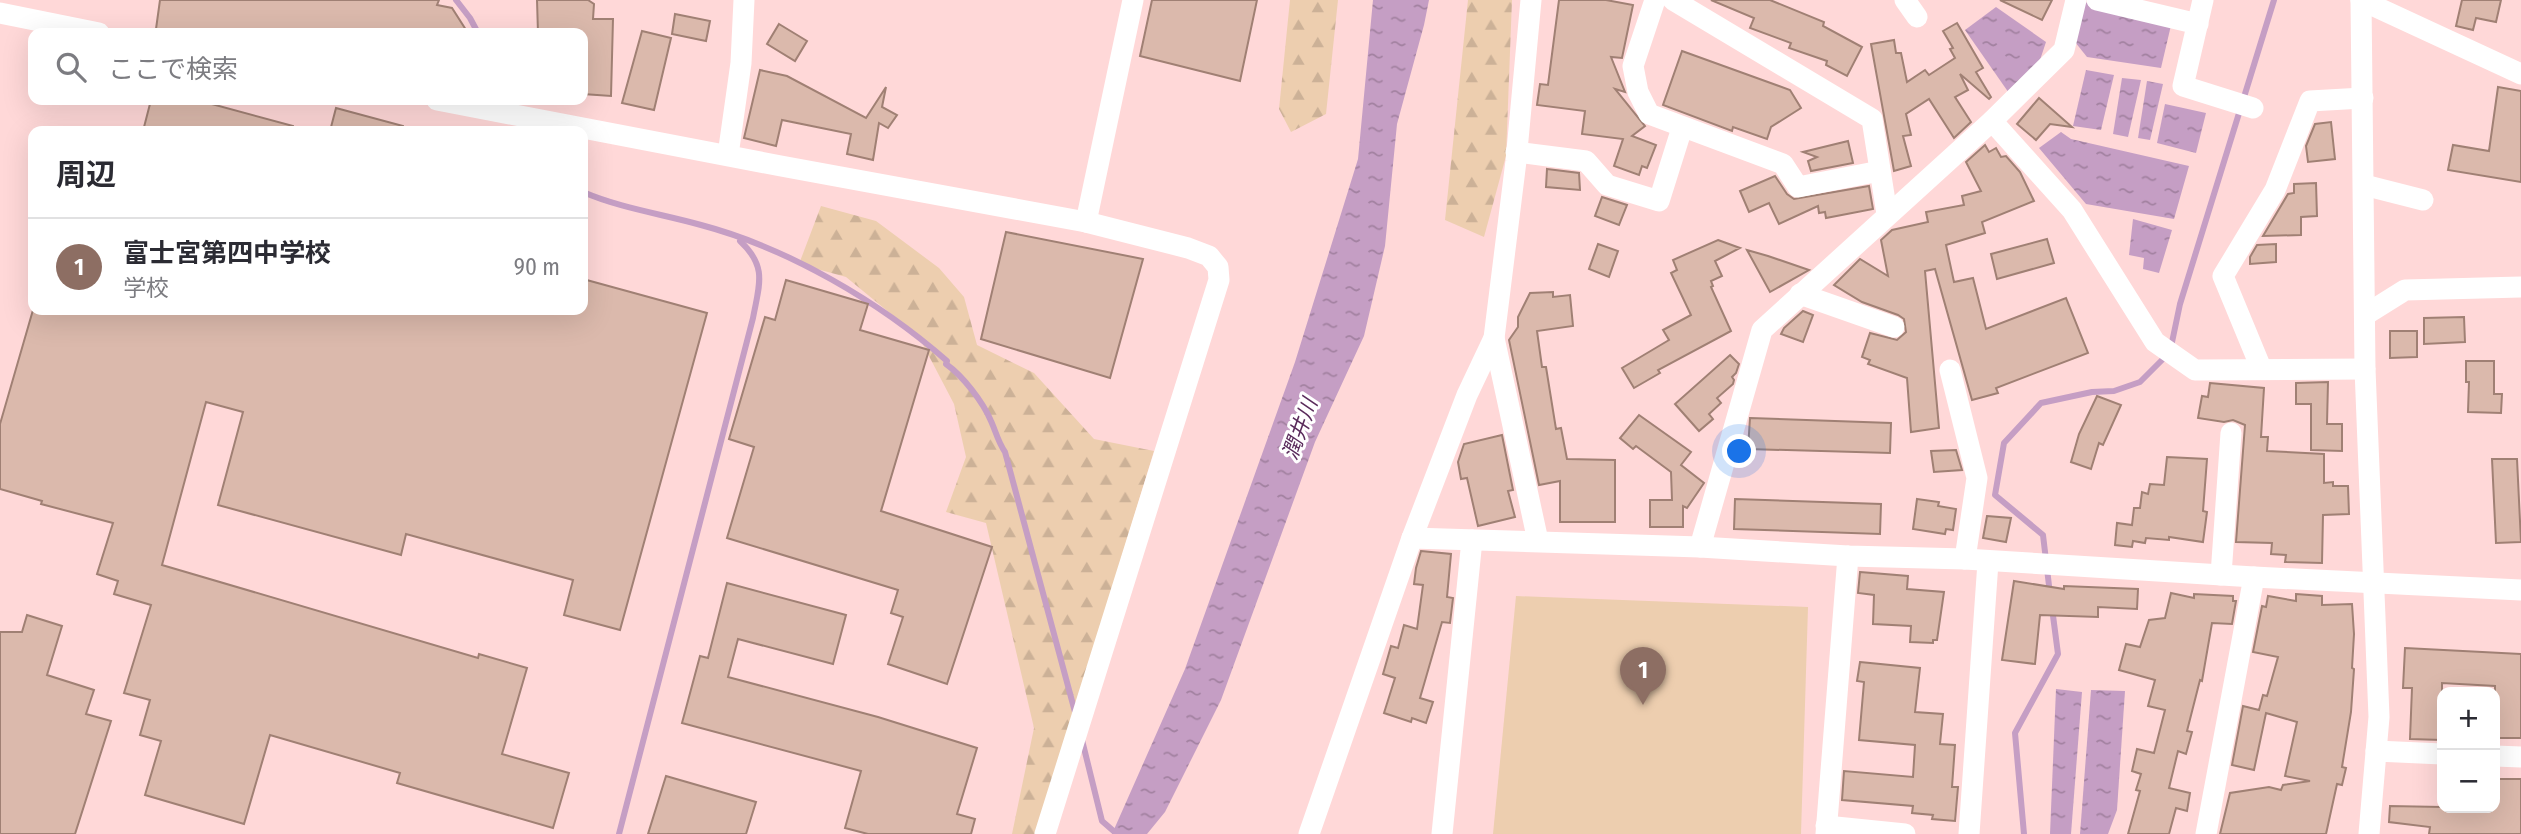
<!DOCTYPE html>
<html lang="ja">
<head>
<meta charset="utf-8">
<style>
	:root { --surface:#fff; --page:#f7f7f7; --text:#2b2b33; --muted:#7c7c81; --line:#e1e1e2; --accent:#7c3aed }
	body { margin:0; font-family:"Fira Sans Condensed","Noto Sans JP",sans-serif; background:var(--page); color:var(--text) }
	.controls { position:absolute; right:21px; bottom:21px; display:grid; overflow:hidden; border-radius:14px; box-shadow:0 7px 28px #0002 }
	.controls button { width:63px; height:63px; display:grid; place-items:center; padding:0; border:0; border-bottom:2px solid var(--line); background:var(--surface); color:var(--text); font:35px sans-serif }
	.you { position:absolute; left:1740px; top:452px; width:24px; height:24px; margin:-18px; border:5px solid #fff; border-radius:50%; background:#1a73e8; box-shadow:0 0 0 10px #1a73e833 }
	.badge { display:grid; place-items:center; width:46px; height:46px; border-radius:50%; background:var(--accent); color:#fff; font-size:23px; font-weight:700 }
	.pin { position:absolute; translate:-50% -58px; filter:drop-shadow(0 2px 4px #0008) }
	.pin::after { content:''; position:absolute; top:37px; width:24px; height:21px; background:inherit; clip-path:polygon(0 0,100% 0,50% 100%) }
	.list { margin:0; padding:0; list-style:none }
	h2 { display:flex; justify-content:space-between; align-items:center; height:91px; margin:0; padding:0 28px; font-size:30px }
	h2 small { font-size:23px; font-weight:400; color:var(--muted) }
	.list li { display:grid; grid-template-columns:46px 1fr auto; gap:21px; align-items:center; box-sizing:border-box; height:98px; padding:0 28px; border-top:2px solid var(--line) }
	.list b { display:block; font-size:26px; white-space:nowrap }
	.list p { margin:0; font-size:23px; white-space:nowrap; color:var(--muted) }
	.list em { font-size:23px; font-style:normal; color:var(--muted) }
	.icon { flex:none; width:38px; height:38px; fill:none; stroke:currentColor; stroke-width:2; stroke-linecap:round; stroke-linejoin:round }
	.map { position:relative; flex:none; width:2521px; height:834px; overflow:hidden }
	.search { position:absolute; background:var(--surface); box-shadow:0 7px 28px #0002; left:28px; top:28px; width:560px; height:77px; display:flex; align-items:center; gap:18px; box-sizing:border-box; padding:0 24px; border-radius:14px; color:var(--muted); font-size:26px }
	.panel { position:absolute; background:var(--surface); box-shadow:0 7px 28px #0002; left:28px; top:126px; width:560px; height:189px; border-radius:14px }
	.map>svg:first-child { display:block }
	.forest { fill:url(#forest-firs) }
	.garden { fill:#edceaf }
	.water { fill:url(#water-ripples) }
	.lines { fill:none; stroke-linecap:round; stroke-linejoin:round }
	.stream { stroke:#c59ec4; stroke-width:6 }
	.building { fill:#dbb9ac; stroke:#a08074; stroke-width:2 }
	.minor { stroke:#fff; stroke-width:21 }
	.labels { text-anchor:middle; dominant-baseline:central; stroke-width:6; stroke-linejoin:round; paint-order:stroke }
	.water-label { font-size:21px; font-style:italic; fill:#5a2b5b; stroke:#fff }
</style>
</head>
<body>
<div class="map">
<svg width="2521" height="834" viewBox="0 0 2521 834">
	<defs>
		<pattern id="forest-firs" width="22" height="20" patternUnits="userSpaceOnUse" patternTransform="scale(1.75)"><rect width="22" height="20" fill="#edceaf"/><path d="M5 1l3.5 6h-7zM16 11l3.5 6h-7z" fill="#ccb197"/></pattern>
		<pattern id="water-ripples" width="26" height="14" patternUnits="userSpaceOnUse" patternTransform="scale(1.75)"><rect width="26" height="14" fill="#c59ec4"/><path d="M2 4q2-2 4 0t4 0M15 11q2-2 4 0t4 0" fill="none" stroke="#a281a0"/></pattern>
	</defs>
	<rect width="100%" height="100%" fill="#ffd8d8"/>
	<!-- forest -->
	<g class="forest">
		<polygon points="1290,0 1338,0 1326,114 1291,132 1279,109"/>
		<polygon points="1468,0 1512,0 1506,156 1484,237 1445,220"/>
		<polygon points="821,206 876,221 939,268 964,297 977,345 1034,373 1094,439 1154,451 1037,834 1012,834 1034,728 986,523 946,512 966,457 954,404 919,337 846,277 799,264"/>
	</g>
	<!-- garden -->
	<polygon class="garden" points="1516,596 1808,607 1801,834 1493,834"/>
	<!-- water -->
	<g class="water">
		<polygon points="1373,0 1429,0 1424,25 1397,124 1385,246 1364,336 1315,442 1221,700 1165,812 1147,834 1112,834 1185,669 1295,362 1358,159"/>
		<polygon points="2084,2 2172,21 2161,68 2087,57 2075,42"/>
		<polygon points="1996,7 2046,42 2036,72 2011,96 1965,30"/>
		<polygon points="2086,70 2114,75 2101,130 2073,126"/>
		<polygon points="2122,78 2141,80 2128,137 2113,134"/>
		<polygon points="2147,81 2163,84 2150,140 2138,138"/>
		<polygon points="2165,104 2206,113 2196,153 2157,143"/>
		<polygon points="2061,132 2071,139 2189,166 2174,219 2086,204 2039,148"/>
		<polygon points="2133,219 2172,230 2159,273 2143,269 2144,258 2129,255"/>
		<polygon points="2056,689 2082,692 2071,834 2050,834"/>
		<polygon points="2091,690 2125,691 2117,810 2108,834 2080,834"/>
	</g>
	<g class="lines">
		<!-- stream -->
		<g class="stream">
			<polyline points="456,0 470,18 478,33"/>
			<path d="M583,192C620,208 662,214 701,225C788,248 880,302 947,361L946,364C963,376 983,402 991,421C996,432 998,442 1005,452L1075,712"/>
			<polyline points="2171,347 2180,304 2274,0"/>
			<polyline points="2050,594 2043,535 1995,495 2004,443 2041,403 2092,392 2114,391 2140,382 2166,356"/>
			<polyline points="1082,740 1102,821 1117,834"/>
			<path d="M619,834L753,318C759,285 768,267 740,241"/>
			<polyline points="2024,834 2015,733 2058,654 2052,608"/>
		</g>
	</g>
	<!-- building -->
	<g class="building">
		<polygon points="160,0 439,0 437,5 452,8 468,33 178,33 156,29"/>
		<polygon points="537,0 588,0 594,4 593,19 613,19 611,96 583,94 583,33 538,33"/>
		<polygon points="1152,0 1257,0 1240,81 1140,56"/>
		<polygon points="1559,0 1606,0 1633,5 1622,58 1611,57 1625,92 1615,89 1645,126 1632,136 1656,145 1647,168 1642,166 1639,175 1614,166 1623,139 1582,134 1585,111 1537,105 1540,84 1548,85"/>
		<polygon points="1711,0 1770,0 1824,22 1823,26 1862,47 1847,76 1826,65 1827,61 1789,48 1791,43 1750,28 1754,18"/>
		<polygon points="2000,0 2052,0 2042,20"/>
		<polygon points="2462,0 2501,0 2496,22 2476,18 2473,30 2456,26"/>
		<polygon points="675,14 710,21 706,41 672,34"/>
		<polygon points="1957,23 1983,68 1976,72 1991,97 1989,99 1960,74 1968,90 1955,97 1971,122 1954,138 1929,99 1906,114 1911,135 1903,136 1911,166 1894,171 1871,44 1894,40 1896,53 1901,53 1907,82 1925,70 1929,75 1955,58 1950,49 1953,48 1943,31"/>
		<polygon points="779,24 807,41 795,61 767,44"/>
		<polygon points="642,31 671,38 654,110 622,103"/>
		<polygon points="1682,51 1790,90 1801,108 1771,127 1767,139 1733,127 1732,131 1663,105"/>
		<polygon points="760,70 787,76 866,118 886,87 882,107 897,115 888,128 879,123 873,160 847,154 851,134 782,120 776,146 744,138"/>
		<polygon points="2498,87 2521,91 2521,182 2448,170 2453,145 2489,151"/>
		<polygon points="2039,98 2072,127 2050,124 2036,140 2017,124"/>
		<polygon points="151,100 197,100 293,126 293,131 143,131"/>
		<polygon points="336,108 403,126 403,131 330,131"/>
		<polygon points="2331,122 2335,159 2308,162 2306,146 2315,124"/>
		<polygon points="1848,141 1853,163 1811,171 1808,161 1817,157 1803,152"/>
		<polygon points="1985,145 1989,152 1996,148 2001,157 2006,156 2020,172 2034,201 1982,222 1985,233 1946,245 1954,282 1973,278 1986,329 2066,298 2088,353 1996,388 1998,393 1972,400 1935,269 1925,271 1939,428 1911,432 1907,378 1868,364 1870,360 1862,357 1870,333 1897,340 1906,332 1904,319 1898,315 1862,302 1834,285 1860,259 1888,276 1881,240 1892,230 1928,222 1926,212 1964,205 1962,196 1981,191 1966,162"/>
		<polygon points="1547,169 1579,173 1580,190 1546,187"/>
		<polygon points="1775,176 1787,194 1794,199 1869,186 1873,209 1826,218 1825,212 1819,213 1818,206 1779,224 1769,203 1749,212 1740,191"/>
		<polygon points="2316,183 2317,216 2301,217 2301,235 2263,236 2288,194 2294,193 2294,184"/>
		<polygon points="1602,197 1627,205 1619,225 1595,216"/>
		<polygon points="1006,232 1143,259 1110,378 981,339"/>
		<polygon points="2047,239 2054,263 1997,279 1991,254"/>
		<polygon points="1718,240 1740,248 1715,261 1722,276 1711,281 1713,286 1711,287 1731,331 1658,370 1660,373 1634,388 1622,368 1669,340 1663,330 1691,315 1671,273 1677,270 1673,260"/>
		<polygon points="1598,244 1618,251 1609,277 1589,269"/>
		<polygon points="2276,244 2276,262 2250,264 2250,257 2257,245"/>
		<polygon points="1747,250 1768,256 1809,270 1770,292"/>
		<polygon points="583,279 707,313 620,630 564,615 573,580 406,534 401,555 218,505 243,412 206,402 162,565 478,658 479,654 527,668 502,754 569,773 553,828 397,783 400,773 270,735 244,824 145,795 161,741 140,735 150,700 124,693 151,605 114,594 118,581 97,574 113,523 41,504 42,501 0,489 0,424 33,310 583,310"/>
		<polygon points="786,280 868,304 860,330 929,350 881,511 992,547 947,684 888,664 903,617 891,613 898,590 727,538 754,447 729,439 765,317 775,320"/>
		<polygon points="1553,292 1553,297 1570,295 1573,326 1537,331 1542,367 1546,367 1556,429 1561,428 1567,459 1615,460 1615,522 1560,522 1560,481 1539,485 1509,340 1518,327 1518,317 1530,293"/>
		<polygon points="1803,311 1813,315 1803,342 1781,334 1784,328"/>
		<polygon points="2464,317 2465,342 2424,344 2424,318"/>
		<polygon points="2390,331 2417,331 2417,357 2390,358"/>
		<polygon points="1730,355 1739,364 1736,373 1732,377 1734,380 1733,384 1717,398 1721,403 1709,414 1713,419 1699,431 1675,404"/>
		<polygon points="2466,361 2494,361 2494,394 2502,394 2501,413 2468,412 2469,382 2466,382"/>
		<polygon points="2328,382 2327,424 2342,424 2342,451 2311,450 2311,404 2296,404 2296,383"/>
		<polygon points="2210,383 2264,388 2261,437 2268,437 2267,451 2324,454 2324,483 2333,482 2333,486 2348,486 2349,514 2323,515 2322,563 2285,562 2286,555 2271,554 2272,543 2236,542 2245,425 2233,420 2224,422 2198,418 2202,396 2208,397"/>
		<polygon points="2097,396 2121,405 2103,445 2099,443 2091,469 2071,462 2079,434"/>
		<polygon points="1639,415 1691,452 1681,465 1704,483 1687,508 1683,506 1683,527 1650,527 1650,500 1672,500 1671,472 1636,446 1633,449 1620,438"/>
		<polygon points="1750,418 1891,423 1890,453 1748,449"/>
		<polygon points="1502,435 1513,490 1508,491 1515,517 1478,526 1467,478 1461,479 1458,462 1464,444"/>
		<polygon points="1956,450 1962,470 1934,472 1931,451"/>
		<polygon points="2167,457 2207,459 2203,511 2207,512 2203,542 2169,537 2169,540 2146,538 2145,543 2133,541 2132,547 2115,545 2117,523 2132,525 2134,508 2140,508 2142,492 2148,494 2150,484 2164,485"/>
		<polygon points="2492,459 2517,459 2521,542 2496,543"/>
		<polygon points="1735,499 1881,504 1880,534 1734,529"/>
		<polygon points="1917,499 1939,502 1938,506 1956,509 1953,530 1946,529 1945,534 1913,529"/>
		<polygon points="1987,516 2011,518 2006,542 1983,538"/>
		<polygon points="1421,551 1451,554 1447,597 1453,598 1450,623 1442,622 1420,698 1433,702 1426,723 1412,718 1411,722 1384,713 1395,678 1383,674 1391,646 1398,648 1404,625 1417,629 1423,585 1414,584 1416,568"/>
		<polygon points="1860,572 1908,576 1907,589 1944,592 1937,640 1933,640 1933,643 1910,642 1911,626 1873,624 1874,595 1858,593"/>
		<polygon points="2014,581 2064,589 2064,586 2138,589 2137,609 2098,607 2098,617 2040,615 2035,664 2002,660"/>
		<polygon points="727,583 846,615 833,664 738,639 728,677 878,717 977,748 957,814 975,819 971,834 868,834 845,828 861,771 682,723 700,656 708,658"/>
		<polygon points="2171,593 2194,598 2194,594 2233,596 2233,601 2236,601 2232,624 2212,623 2202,681 2200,680 2187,731 2192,732 2186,754 2178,751 2169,788 2190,793 2187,811 2176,808 2169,834 2128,834 2140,791 2136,790 2141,774 2132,771 2137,749 2154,753 2165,710 2148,706 2155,680 2119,670 2126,644 2140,647 2149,620 2165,618"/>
		<polygon points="2296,594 2322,596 2322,605 2352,604 2354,634 2352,668 2354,669 2351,712 2342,767 2346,768 2342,785 2337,784 2326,834 2220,834 2230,793 2269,787 2281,790 2283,785 2310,781 2285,776 2297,722 2266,713 2254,770 2232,765 2243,706 2259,710 2263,695 2267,696 2278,657 2253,652 2262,606 2266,607 2268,596 2296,601"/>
		<polygon points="27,615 62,626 47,675 94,690 86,714 111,721 75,834 0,834 0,632 22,632"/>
		<polygon points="2405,648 2521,654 2521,738 2495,738 2495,686 2442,683 2442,740 2410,739 2412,688 2403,688"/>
		<polygon points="1860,662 1920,668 1915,712 1943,714 1940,744 1955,745 1952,787 1958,787 1955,821 1932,819 1933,815 1912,813 1913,806 1842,800 1844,771 1913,777 1915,745 1859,740 1864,682 1857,681"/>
		<polygon points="666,776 756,802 746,834 648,834"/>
		<polygon points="2495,779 2521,779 2521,834 2429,834 2430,827 2389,822 2390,806 2495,808"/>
	</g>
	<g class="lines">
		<!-- minor -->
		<g class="minor">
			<polyline points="1655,0 1633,66 1638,92 1649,114 1783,164 1798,187 1880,171"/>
			<polyline points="1673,0 1872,119 1887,214"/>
			<polyline points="1905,0 1917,17"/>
			<polyline points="2097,0 2198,24"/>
			<polyline points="2203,0 2183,86 2253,108"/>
			<polyline points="2361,0 2365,369 2379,717 2369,834"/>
			<polyline points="2361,0 2521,74"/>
			<polyline points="0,13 99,33"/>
			<polyline points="437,100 781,166 1086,222 1188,248 1209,256 1218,267 1219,280 1045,834"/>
			<polyline points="1992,121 2072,210 2155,342 2195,370 2365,369"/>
			<polyline points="1516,152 1586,161 1607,185 1659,201 1682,128"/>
			<polyline points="728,155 741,63 744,0"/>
			<polyline points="2364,185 2423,200"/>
			<polyline points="1086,222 1133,0"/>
			<polyline points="1800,294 1894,327"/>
			<polyline points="2365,315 2405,290 2521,287"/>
			<polyline points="1494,338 1538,541"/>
			<polyline points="2261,368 2223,276 2275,190 2310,101 2363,98"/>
			<polyline points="1950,370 1977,478 1965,559"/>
			<polyline points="1412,538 1700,547 1848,556 1965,559 2254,577 2521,590"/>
			<polyline points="1700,547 1762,330 1992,121 2064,50 2076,0"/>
			<polyline points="2221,575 2231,433"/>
			<polyline points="2376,751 2442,754"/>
			<polyline points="2495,756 2521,757"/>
			<polyline points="1826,826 1905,834"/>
			<polyline points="1309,834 1412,538 1467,395 1494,338 1516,161 1531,0"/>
			<polyline points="1442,834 1472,540"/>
			<polyline points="1826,834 1848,556"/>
			<polyline points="1969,834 1988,562"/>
			<polyline points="2206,834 2254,577"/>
		</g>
	</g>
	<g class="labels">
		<!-- water labels -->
		<g class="water-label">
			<text transform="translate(1300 429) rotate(-70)">潤井川</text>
		</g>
	</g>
</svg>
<div class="controls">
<button>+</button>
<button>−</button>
</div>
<div class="you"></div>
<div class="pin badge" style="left:1643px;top:705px;background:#8d6e63">1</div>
<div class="search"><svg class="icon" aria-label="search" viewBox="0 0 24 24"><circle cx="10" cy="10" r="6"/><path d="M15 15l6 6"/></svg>ここで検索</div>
<section class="panel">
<h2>周辺<small></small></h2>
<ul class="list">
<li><span class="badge" style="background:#8d6e63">1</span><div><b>富士宮第四中学校</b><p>学校</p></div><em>90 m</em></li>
</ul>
</section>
</div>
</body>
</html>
